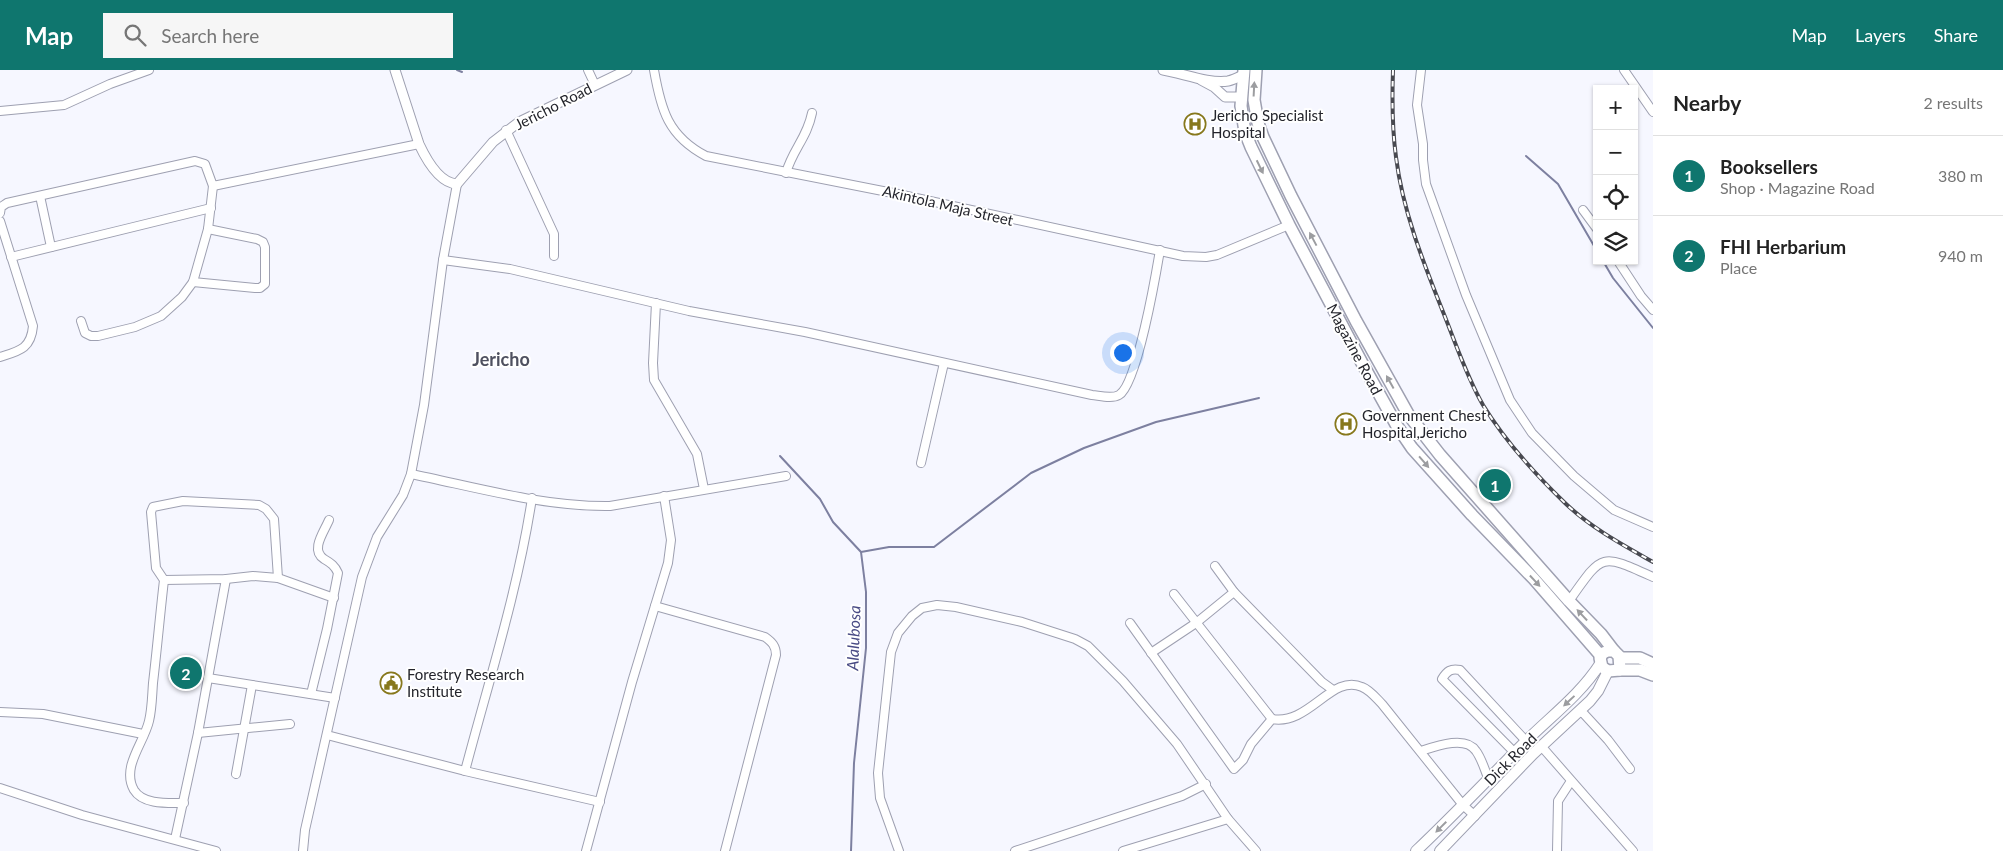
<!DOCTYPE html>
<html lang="en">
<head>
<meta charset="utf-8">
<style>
	:root { --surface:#fff; --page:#f6f6f6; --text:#222; --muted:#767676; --line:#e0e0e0; --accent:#0f766e }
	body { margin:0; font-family:Lato,sans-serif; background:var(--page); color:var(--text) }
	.controls { position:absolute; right:15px; top:15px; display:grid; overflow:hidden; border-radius:0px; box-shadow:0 1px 4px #0004 }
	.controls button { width:45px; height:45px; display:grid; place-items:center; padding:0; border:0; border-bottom:1px solid var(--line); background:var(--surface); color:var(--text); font:25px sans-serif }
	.you { position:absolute; left:1122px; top:282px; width:18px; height:18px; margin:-12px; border:4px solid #fff; border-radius:50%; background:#1a73e8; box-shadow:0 0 0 8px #1a73e833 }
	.badge { display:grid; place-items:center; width:32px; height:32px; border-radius:50%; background:var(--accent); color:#fff; font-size:16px; font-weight:700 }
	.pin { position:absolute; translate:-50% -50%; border:2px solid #fff; box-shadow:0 1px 5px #0006 }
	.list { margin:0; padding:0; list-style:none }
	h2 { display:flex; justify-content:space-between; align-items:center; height:65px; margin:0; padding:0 20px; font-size:21px }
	h2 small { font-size:16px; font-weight:400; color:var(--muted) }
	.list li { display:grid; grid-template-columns:32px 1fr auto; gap:15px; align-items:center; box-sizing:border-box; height:80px; padding:0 20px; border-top:1px solid var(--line) }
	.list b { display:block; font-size:19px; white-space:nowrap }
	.list p { margin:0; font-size:16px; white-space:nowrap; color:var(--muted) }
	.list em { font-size:16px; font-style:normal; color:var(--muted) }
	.icon { flex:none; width:28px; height:28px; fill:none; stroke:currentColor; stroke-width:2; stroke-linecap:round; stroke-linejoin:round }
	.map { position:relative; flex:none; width:1653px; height:781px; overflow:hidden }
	header { display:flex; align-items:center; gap:30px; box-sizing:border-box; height:70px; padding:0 25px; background:var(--accent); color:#fff }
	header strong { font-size:24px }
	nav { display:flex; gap:28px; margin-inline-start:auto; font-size:18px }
	.search { width:350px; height:45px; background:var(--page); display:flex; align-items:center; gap:12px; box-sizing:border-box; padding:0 18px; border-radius:0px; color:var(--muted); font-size:19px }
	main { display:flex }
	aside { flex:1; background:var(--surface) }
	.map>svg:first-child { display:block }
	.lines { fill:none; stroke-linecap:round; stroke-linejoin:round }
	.stream { stroke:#7d80a0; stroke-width:2 }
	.minor-casing { stroke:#9ea0b1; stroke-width:10 }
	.tertiary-casing { stroke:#9ea0b1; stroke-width:11 }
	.secondary-casing { stroke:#9ea0b1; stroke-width:12 }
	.primary-casing { stroke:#9ea0b1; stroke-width:14 }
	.minor { stroke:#fff; stroke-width:8 }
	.tertiary { stroke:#fff; stroke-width:9 }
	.secondary { stroke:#fff; stroke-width:10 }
	.primary { stroke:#fff; stroke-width:11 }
	.rail-casing { stroke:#484950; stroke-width:4 }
	.rail { stroke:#fff; stroke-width:2; stroke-dasharray:5.5; stroke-linecap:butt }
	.oneway { fill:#9c9da0 }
	.labels { text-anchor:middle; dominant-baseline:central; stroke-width:4; stroke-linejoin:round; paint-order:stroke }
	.street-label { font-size:15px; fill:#24252c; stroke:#fff }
	.poi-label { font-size:15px; fill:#24252c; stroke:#fff; text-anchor:start }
	.water-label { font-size:16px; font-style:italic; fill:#494b84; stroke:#fff }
	.quarter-label { font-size:18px; font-weight:bold; fill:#4f5160; stroke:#fff }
</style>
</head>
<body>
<header>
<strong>Map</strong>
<div class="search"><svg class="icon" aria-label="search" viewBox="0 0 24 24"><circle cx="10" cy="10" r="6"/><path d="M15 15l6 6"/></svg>Search here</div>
<nav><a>Map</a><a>Layers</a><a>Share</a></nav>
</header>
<main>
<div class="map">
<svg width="1653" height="781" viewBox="0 0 1653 781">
	<rect width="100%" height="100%" fill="#f6f7ff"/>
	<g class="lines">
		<!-- stream -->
		<g class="stream">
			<polyline points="457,0 462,2"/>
			<polyline points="1526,86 1558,114 1597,181"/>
			<polyline points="1603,191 1613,208 1653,258"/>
			<polyline points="780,386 820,429 833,452 861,482 866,522 866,578 854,693 851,781"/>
			<polyline points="861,482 889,477 934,477 1031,403 1084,378 1156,352 1259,328"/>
		</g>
		<!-- minor casing -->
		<g class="minor-casing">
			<g id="minor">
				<polyline points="588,0 595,15"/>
				<path d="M654,0C661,40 668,66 706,86L898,124L1183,186L1206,187L1217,185L1289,155"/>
				<polyline points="1421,0 1417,35 1423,74 1423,90 1426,114 1466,225 1510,330 1532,363 1574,406 1614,440 1653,457"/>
				<polyline points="1624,0 1653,42"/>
				<polyline points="0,41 64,35 110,14 149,0"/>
				<polyline points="506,60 554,164 554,186"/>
				<path d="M786,103C793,79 807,68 812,43"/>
				<polyline points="40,126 51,177"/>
				<polyline points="1583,140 1597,159"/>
				<polyline points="0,143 1,137 7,133 195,91 205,94 213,116 419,74"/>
				<path d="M0,151L33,256C31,279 19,281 0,287"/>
				<polyline points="11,187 211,138"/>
				<path d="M443,190L510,199L689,241L805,262L1092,325C1101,326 1112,329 1119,325C1137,315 1156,204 1160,180"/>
				<polyline points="1618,191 1641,226 1653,240"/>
				<polyline points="193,212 255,218 260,218 265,214 265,177 263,172 257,169 208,159"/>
				<polyline points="656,233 653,293 654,310 697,384 704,419"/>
				<polyline points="81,251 85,263 91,266 98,266 135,257 161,246 182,227 193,212 208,159 213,116"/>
				<polyline points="921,393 944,293"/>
				<path d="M411,404C475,417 544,437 610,436L786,406"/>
				<polyline points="1215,496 1234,522 1322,612 1333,620"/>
				<polyline points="164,510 226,509 253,506 278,508 334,528"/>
				<polyline points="1174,524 1272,649"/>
				<path d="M1569,531C1603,483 1600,483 1653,507"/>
				<path d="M655,536L765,567C772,572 776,576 776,585L725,781"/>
				<path d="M1130,553L1234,699L1243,690L1251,674L1272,649C1309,656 1332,603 1362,617C1370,620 1376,628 1382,634L1463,735L1475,746"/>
				<polyline points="1151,583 1196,553 1234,522"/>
				<polyline points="208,608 335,628"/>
				<path d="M311,624L327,559L338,503C335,496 331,493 324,489C310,480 324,462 329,450"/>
				<polyline points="0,642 43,644 143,664"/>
				<polyline points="1580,642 1584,644 1608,670 1630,699"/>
				<polyline points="198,663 290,654"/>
				<polyline points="327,665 465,701 600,732"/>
				<polyline points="1542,677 1633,781"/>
				<path d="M1421,681C1436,676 1466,665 1476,681C1482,689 1485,701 1489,710"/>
				<path d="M1515,683L1442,609C1447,601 1451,598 1460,600L1526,671"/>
				<path d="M465,701C489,610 518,520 532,428"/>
				<polyline points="236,704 252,615"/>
				<polyline points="0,718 82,745 216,781"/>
				<path d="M184,733C168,733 143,735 134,720C121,697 144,673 149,651C152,639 152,626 153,613C157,579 160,545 164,510L156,498L151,442L153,437L183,431L259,435L266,439L274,449L278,508"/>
				<polyline points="175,769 198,663 226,509"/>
				<polyline points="303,781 305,760 362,507 377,467 403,425 411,404 424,335 443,190 457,114"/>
				<polyline points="586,781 632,612 668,493 671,470 664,426"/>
				<polyline points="899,781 880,728 878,703 891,582 898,563 912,546 922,538 937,535 956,537 1022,552 1075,569 1088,576 1123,611 1177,674 1228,749 1256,781"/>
				<polyline points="1015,781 1182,726 1206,714"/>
				<polyline points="1123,781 1228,749"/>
				<polyline points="1557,781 1558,731 1571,711"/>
			</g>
		</g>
		<!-- tertiary casing -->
		<g class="tertiary-casing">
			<g id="tertiary">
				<path d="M395,0L419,74C426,89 439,113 457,114L493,72L519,52L627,0"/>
				<path d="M1163,0C1182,3 1209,14 1228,11C1233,10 1239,7 1243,5"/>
				<polyline points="1201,10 1214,17 1225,27 1241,27"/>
			</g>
		</g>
		<!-- secondary casing -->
		<g class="secondary-casing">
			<g id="secondary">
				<path d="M1416,781C1453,746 1488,709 1524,673C1550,647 1580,625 1600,594"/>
				<polyline points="1440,781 1533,684 1590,631 1598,621 1608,601"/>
			</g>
		</g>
		<!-- primary casing -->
		<g class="primary-casing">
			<g id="primary">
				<polyline points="1244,0 1241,36 1245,62 1251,77 1289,155 1362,293 1397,356 1412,378 1472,445 1534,509 1601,586"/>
				<polyline points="1256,0 1254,30 1258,53 1263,67 1291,126 1356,251 1408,344 1440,385 1569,531 1601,564 1614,581"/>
				<polygon points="1608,581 1614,581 1619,586 1620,600 1608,601 1602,597 1600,588 1603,583"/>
				<polyline points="1620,588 1640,588 1653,594"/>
				<polyline points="1620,600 1640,600 1653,605"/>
			</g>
		</g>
		<!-- minor -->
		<use href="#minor" class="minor"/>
		<!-- tertiary -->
		<use href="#tertiary" class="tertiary"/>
		<!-- secondary -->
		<use href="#secondary" class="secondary"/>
		<!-- primary -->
		<use href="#primary" class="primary"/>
		<!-- rail casing -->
		<g class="rail-casing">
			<path id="rail" d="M1393,0C1392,29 1392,58 1396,87C1403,144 1426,199 1447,252C1458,280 1468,309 1483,335C1505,371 1535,404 1565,433C1591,458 1623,475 1653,492"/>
		</g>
		<!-- rail -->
		<use href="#rail" class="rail"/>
	</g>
	<!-- one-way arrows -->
	<defs><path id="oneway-solid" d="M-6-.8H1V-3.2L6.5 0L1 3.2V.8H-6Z" transform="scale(1.25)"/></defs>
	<g class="oneway">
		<use href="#oneway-solid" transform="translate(1254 19) rotate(-87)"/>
		<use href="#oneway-solid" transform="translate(1260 97) rotate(64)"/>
		<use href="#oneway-solid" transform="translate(1313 169) rotate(-118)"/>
		<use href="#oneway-solid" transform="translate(1390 312) rotate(-119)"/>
		<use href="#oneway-solid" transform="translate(1424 392) rotate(49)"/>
		<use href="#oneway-solid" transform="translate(1535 511) rotate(47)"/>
		<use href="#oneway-solid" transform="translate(1582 545) rotate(-133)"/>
		<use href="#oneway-solid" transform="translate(1569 631) rotate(137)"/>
		<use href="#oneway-solid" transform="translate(1441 757) rotate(135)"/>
	</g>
	<!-- icons -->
	<defs>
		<g id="hospital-ring" transform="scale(1.125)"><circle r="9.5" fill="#fff" stroke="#87781c" stroke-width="1.5"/><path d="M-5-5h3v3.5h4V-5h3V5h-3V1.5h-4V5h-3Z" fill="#87781c"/></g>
		<g id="civic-ring" transform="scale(1.125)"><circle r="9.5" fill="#fff" stroke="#87781c" stroke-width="1.5"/><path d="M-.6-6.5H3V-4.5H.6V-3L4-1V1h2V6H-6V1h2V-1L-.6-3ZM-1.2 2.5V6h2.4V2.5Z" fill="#87781c"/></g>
	</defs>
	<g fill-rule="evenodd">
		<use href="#hospital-ring" x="1195" y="54"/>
		<use href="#hospital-ring" x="1346" y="354"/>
		<use href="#civic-ring" x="391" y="613"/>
	</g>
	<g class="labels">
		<!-- street labels -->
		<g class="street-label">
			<text transform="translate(553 36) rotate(-27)">Jericho Road</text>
			<text transform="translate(948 135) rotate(13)">Akintola Maja Street</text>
			<text transform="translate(1355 279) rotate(62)">Magazine Road</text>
			<text transform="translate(1510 689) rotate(-45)">Dick Road</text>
		</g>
		<!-- poi labels -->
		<g class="poi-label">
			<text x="1211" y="45">Jericho Specialist<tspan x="1211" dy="17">Hospital</tspan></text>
			<text x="1362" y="345">Government Chest<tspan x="1362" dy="17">Hospital,Jericho</tspan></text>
			<text x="407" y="604">Forestry Research<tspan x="407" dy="17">Institute</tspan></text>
		</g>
		<!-- water labels -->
		<g class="water-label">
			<text transform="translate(853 568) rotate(-88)">Alalubosa</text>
		</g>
		<!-- quarter labels -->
		<g class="quarter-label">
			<text x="501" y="289">Jericho</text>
		</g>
	</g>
</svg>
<div class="controls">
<button>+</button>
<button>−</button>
<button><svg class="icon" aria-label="locate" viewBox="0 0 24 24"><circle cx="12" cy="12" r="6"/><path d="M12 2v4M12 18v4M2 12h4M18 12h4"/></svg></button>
<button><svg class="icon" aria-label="layers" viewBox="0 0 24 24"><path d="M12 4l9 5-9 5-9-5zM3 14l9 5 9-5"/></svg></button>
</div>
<div class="you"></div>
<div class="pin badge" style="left:1495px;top:415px">1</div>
<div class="pin badge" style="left:186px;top:603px">2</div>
</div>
<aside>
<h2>Nearby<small>2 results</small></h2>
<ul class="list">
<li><span class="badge">1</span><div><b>Booksellers</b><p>Shop · Magazine Road</p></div><em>380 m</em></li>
<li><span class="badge">2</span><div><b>FHI Herbarium</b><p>Place</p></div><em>940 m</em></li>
</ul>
</aside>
</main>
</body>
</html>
